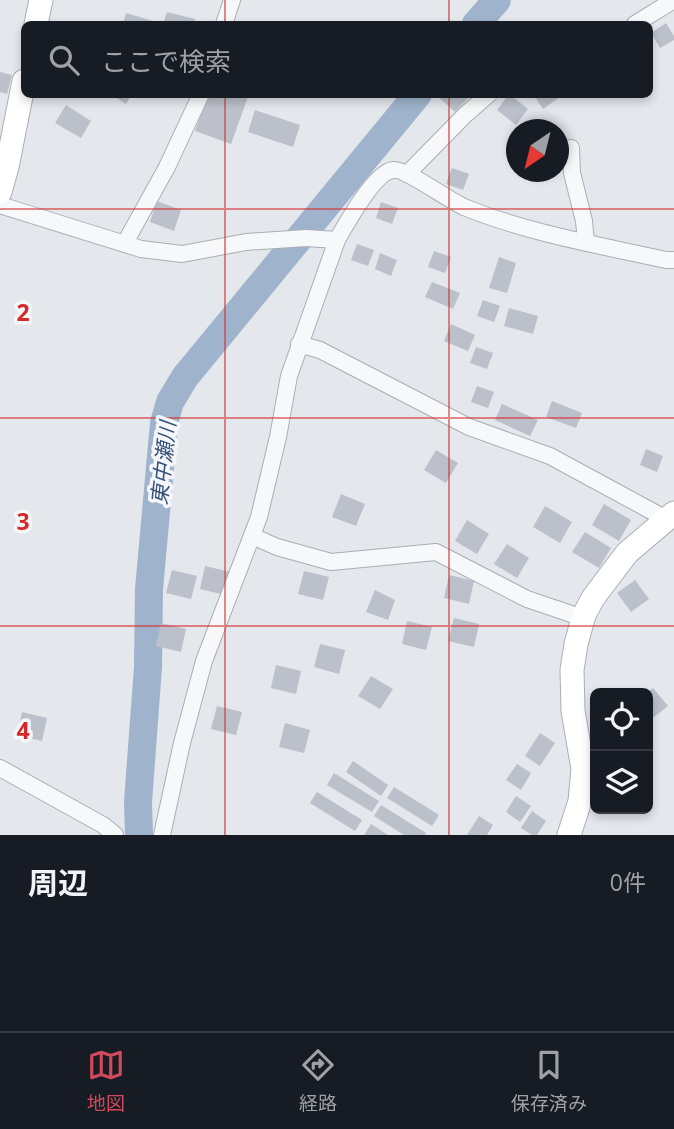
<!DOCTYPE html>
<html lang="ja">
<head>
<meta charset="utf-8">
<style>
	:root { --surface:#171b24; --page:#20242c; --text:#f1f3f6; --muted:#9ea1a6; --line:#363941; --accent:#d1495b }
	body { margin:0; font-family:"Open Sans","Noto Sans JP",sans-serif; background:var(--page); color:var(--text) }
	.controls { position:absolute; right:21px; bottom:21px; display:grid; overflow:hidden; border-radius:10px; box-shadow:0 4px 10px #0003 }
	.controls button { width:63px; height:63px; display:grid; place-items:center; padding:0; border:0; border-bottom:2px solid var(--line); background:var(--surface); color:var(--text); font:35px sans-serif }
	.compass { position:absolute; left:506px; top:119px; width:63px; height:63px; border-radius:50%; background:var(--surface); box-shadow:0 4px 10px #0003; rotate:215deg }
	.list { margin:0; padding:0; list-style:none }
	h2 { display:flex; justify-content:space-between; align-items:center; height:91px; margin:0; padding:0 28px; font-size:30px }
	h2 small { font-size:23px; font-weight:400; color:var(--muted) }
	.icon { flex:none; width:38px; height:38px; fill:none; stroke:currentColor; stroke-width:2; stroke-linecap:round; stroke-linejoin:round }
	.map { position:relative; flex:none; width:674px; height:835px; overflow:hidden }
	.search { position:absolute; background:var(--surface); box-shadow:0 4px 10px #0003; left:21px; right:21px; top:21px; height:77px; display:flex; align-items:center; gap:18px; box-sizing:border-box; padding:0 24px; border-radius:10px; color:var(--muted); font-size:26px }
	.sheet { height:196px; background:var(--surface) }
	nav { display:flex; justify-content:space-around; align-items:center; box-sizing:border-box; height:98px; border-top:2px solid var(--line); background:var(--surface); font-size:19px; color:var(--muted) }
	nav a { display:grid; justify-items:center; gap:4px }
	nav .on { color:var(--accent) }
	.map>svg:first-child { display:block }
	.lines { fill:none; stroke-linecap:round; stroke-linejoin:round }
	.river { stroke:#9fb4cc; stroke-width:28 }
	.building { fill:#bbc0ca }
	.street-casing { stroke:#a9aeb7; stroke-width:18 }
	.secondary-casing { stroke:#a9aeb7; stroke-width:25 }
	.street { stroke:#f7f8fa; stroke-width:16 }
	.secondary { stroke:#fff; stroke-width:23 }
	.grid { fill:none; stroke:#d62828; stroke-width:2; stroke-opacity:0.55 }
	.labels { text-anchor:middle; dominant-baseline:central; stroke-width:7; stroke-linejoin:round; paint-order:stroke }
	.water-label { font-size:21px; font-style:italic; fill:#34527a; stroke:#f4f6f9 }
	.grid-label { font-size:23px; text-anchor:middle; font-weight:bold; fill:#d62828; stroke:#f4f6f9; stroke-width:7; stroke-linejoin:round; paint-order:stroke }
</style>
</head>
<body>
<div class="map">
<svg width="674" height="835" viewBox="0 0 674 835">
	<rect width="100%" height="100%" fill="#e4e7ec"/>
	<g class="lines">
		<!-- river -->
		<g class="river">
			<polyline points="476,24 497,0"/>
			<polyline points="139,835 138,802 148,667 149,589 164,423 170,402 185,377 418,94"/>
		</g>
	</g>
	<!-- building -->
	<g class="building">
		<polygon points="167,12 195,19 194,24 163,24"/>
		<polygon points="126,13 153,21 152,24 123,24"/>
		<polygon points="666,23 674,36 674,40 660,48 651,33"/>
		<polygon points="0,72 12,75 7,94 0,92"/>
		<polygon points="110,94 132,94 126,104"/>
		<polygon points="208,94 249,94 231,144 195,131"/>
		<polygon points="435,94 466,94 469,97 455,112"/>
		<polygon points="509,94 528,109 516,125 497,110"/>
		<polygon points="533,94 558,94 560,97 543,109"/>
		<polygon points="66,105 91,121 81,138 55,123"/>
		<polygon points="255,110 300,125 293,147 248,132"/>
		<polygon points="452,168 469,174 463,190 446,184"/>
		<polygon points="157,201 181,210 174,231 150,222"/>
		<polygon points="381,202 398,208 392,224 376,218"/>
		<polygon points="357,244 374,250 368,266 351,260"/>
		<polygon points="434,251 451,257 445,273 428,267"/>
		<polygon points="380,253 397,260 391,276 375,269"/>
		<polygon points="499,257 516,263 507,293 489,288"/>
		<polygon points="432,282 460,293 453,309 425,297"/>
		<polygon points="483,300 500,306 494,322 477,316"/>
		<polygon points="509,308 538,316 533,334 504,326"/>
		<polygon points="451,324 475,335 468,351 444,341"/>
		<polygon points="476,347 493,353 487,369 470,363"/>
		<polygon points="477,386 494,392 488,408 471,402"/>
		<polygon points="552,401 582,413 576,428 546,417"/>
		<polygon points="502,404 538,420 530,436 495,420"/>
		<polygon points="646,449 663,456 657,472 640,465"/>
		<polygon points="436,450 458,463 446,483 424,470"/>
		<polygon points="341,494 365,504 356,526 332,517"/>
		<polygon points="604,504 631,520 619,541 592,525"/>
		<polygon points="545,506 572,522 560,543 533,527"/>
		<polygon points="467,520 489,534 477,554 455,541"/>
		<polygon points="585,532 611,548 599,568 572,552"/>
		<polygon points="507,544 529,558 517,578 494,564"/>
		<polygon points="205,566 230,572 225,595 200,589"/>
		<polygon points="172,570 197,576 191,599 166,593"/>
		<polygon points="304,571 329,577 323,600 298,594"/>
		<polygon points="449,575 474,581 469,604 444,598"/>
		<polygon points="635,580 649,599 631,612 617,593"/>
		<polygon points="375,590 395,600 388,620 366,612"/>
		<polygon points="454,618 479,624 474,647 448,641"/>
		<polygon points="407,621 432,627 426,650 402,644"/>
		<polygon points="161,623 186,629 181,652 156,646"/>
		<polygon points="320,644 345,650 339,674 314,667"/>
		<polygon points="276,665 301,671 296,694 271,688"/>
		<polygon points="371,676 393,689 380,709 358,696"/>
		<polygon points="653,688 668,706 650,720 648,716 648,692"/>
		<polygon points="217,706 242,712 236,735 211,729"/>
		<polygon points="22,712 47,718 42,741 17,735"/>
		<polygon points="285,723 310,730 304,753 279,747"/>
		<polygon points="540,733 555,743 540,766 525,756"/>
		<polygon points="353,761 388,785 381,796 346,772"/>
		<polygon points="517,764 531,773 521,790 506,780"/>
		<polygon points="334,773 379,801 372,812 327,785"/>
		<polygon points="394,787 439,815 432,826 387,798"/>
		<polygon points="317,792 362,820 355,831 310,803"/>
		<polygon points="516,796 531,806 520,822 506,812"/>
		<polygon points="381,805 426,833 425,835 404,835 374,816"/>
		<polygon points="532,811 546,821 537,835 532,835 521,828"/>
		<polygon points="479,816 493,825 487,835 467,835"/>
		<polygon points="371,824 388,835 364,835"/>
	</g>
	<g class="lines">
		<!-- street casing -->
		<g class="street-casing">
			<g id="street">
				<polyline points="224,24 232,0"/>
				<polyline points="635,24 674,0"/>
				<polyline points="571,148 572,173 584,221 586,242"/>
				<polyline points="407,174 465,115 489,94"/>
				<polyline points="0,205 141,249 182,254 246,242 306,238 337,240"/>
				<polyline points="125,243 167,167 201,94"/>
				<polyline points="299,344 320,350 469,427 550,456 657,514 663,522"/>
				<polyline points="252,536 277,547 331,562 436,552 527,599 583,618"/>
				<polyline points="0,768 103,825 115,835"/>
				<path d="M162,835L182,743L204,661L259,517L278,437L289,376L337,240C346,224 375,172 393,170C405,168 448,200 464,207C528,233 598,245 666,260H674"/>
			</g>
		</g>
		<!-- secondary casing -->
		<g class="secondary-casing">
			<g id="secondary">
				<polyline points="36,24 41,0"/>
				<polyline points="0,192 7,167 24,81"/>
				<polyline points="569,835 580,801 583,769 573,711 572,670 576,644 584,615 593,598 627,553 674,513"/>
			</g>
		</g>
		<!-- street -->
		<use href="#street" class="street"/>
		<!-- secondary -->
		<use href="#secondary" class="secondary"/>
	</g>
	<!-- grid -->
	<path class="grid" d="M225,0V24M449,0V24M225,94V835M449,94V835M0,209H674M0,418H674M0,626H674"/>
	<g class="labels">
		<!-- water labels -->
		<g class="water-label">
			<text transform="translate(163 463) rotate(-84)">東中瀬川</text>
		</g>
	</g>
	<g class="grid-label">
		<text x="23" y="321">2</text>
		<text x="23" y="530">3</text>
		<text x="23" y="739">4</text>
	</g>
</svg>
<div class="controls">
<button><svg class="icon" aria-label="locate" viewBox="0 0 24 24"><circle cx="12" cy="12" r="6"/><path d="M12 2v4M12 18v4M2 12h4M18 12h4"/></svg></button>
<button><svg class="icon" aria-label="layers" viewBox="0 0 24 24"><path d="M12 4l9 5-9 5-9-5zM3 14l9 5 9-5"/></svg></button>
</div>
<svg class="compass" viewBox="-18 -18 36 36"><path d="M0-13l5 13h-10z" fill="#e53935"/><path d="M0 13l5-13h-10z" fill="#9ea1a6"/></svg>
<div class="search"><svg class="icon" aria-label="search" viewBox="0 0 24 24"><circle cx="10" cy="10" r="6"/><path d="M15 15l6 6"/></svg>ここで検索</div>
</div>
<section class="sheet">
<h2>周辺<small>0件</small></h2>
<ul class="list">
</ul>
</section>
<nav>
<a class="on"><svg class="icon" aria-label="map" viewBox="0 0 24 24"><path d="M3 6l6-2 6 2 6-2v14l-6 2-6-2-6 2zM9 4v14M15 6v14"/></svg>地図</a>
<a><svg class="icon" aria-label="directions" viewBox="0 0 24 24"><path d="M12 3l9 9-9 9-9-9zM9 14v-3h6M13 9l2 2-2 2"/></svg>経路</a>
<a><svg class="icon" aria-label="saved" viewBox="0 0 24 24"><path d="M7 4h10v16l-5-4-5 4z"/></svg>保存済み</a>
</nav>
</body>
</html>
